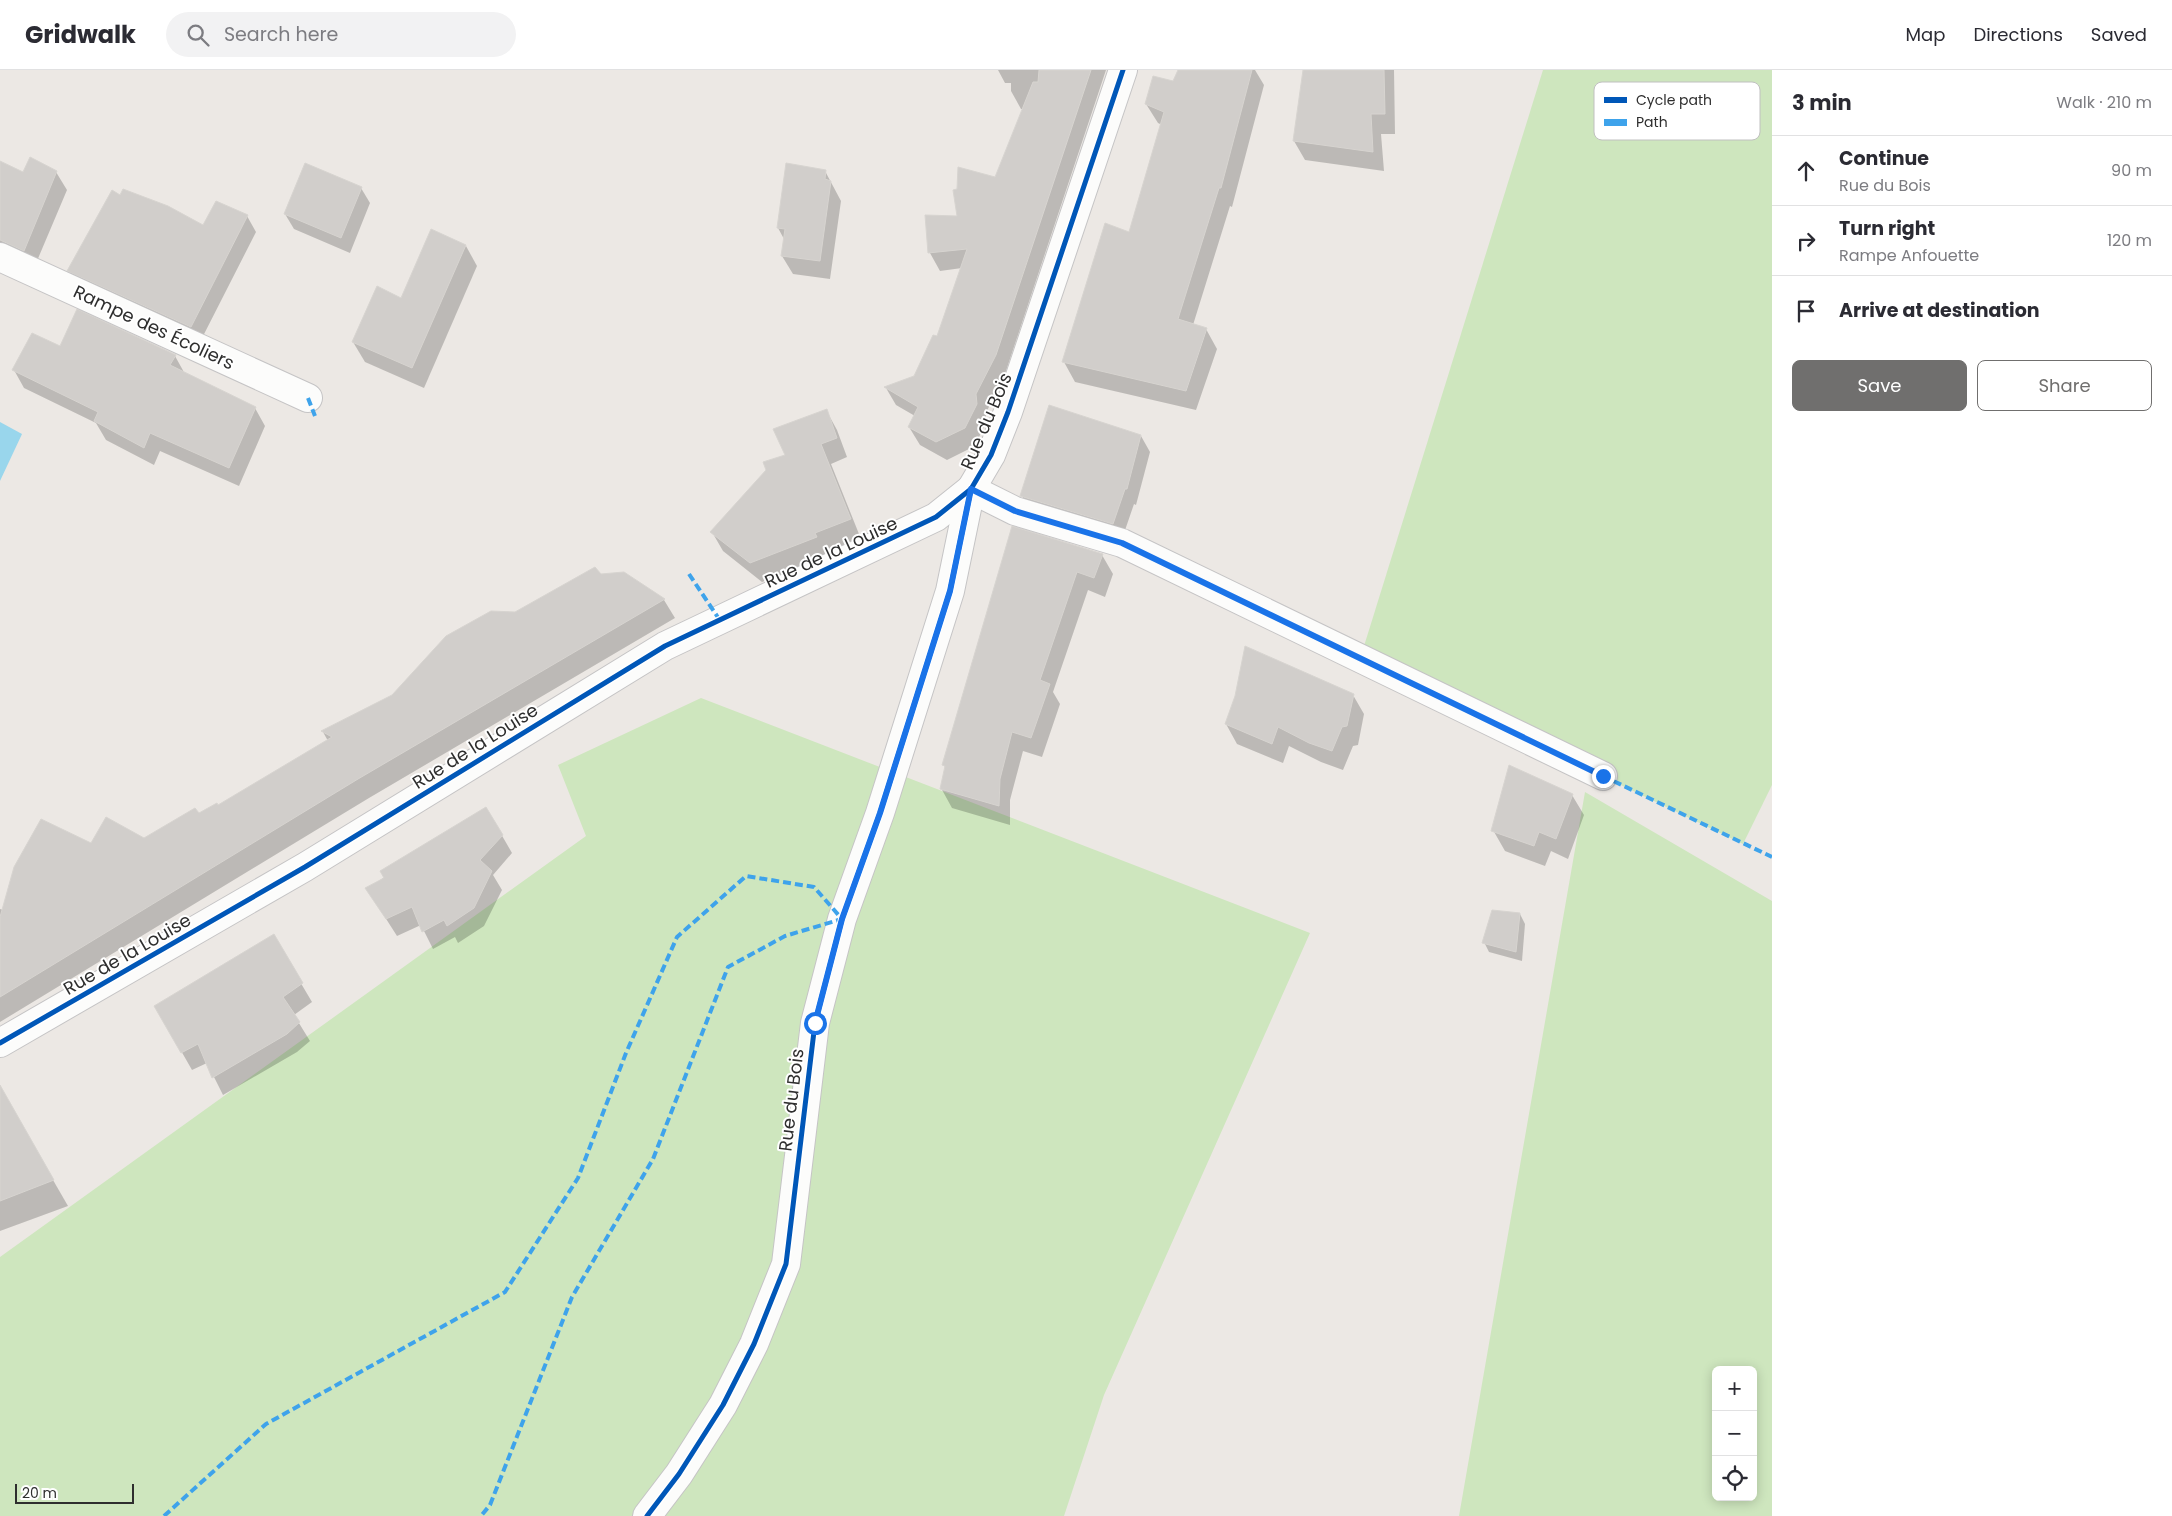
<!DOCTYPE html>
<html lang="en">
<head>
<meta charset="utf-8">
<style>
	:root { --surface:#fff; --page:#f2f2f3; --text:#2b2b33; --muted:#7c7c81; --line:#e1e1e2; --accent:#706f6e }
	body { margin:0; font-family:Poppins,sans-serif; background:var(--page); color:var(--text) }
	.controls { position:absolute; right:15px; bottom:15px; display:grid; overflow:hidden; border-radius:8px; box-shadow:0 2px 12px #0003 }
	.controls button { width:45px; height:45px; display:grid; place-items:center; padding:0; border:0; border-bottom:1px solid var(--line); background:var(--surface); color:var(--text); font:25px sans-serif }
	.scale { position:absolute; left:15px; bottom:12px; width:119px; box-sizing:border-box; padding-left:5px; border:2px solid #2e2e2e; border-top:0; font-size:14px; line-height:18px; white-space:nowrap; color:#2e2e2e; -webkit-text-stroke:4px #fff; paint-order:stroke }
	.stop { position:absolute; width:15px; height:15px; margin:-11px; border:4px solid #1a73e8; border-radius:50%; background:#fff }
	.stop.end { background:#1a73e8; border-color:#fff; box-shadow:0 1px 5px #0008 }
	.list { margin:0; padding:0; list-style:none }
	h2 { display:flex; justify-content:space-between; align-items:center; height:65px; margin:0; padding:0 20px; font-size:21px }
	h2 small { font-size:16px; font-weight:400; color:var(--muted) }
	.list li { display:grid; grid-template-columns:32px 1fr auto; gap:15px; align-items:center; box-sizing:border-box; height:70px; padding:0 20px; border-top:1px solid var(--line) }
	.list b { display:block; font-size:19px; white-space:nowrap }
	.list p { margin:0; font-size:16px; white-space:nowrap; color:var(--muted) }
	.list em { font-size:16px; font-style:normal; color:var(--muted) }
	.actions { display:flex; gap:10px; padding:15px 20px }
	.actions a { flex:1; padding:11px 0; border:1px solid var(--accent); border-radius:8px; text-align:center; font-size:18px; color:var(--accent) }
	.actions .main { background:var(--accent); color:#fff }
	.icon { flex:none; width:28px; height:28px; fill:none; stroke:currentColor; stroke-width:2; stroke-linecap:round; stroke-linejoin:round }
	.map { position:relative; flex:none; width:1772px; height:1446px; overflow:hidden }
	header { display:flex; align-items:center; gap:30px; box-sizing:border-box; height:70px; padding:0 25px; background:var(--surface); border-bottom:1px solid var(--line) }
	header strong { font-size:24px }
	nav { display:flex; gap:28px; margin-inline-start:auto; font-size:18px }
	.search { width:350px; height:45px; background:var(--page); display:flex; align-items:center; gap:12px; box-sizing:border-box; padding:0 18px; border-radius:28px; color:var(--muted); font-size:19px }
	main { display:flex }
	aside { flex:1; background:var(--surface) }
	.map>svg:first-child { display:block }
	.green { fill:#cee6be; fill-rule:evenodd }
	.water { fill:#99d6ec }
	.shadow { fill:#0003 }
	.building { fill:#d1cecb; stroke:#d7d4d0 }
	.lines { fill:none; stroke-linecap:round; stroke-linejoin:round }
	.minor-casing { stroke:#c5c4c5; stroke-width:30 }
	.minor { stroke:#fcfcfb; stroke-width:28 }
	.quiet { stroke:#3ea3eb; stroke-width:4; stroke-dasharray:8 4; stroke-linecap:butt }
	.cycleway-casing { stroke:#fff; stroke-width:8 }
	.cycleway { stroke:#0057b8; stroke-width:5 }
	.route { stroke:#1a73e8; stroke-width:6 }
	.labels { text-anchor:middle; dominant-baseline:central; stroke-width:4; stroke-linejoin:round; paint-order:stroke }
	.street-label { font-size:18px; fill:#2e2e2e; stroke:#fff }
	.key { fill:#fff; stroke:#c0c0c0; stroke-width:1 }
	.key-label { font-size:14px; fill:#2e2e2e }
</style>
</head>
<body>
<header>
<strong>Gridwalk</strong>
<div class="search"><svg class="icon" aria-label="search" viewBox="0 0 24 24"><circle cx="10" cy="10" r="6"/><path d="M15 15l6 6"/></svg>Search here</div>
<nav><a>Map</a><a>Directions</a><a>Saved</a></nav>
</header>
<main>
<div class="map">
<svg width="1772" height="1446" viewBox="0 0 1772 1446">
	<rect width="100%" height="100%" fill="#ece8e4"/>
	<!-- green -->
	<g class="green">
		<polygon points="1543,0 1772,0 1772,715 1743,774 1360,589"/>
		<polygon points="701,628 1310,863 1104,1325 1064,1446 0,1446 0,1187 586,766 558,695"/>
		<path d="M1585,722L1772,831V1446H1459ZM1716,1300H1753V1427H1716Z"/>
	</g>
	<!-- water -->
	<polygon class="water" points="0,352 22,364 0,411"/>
	<!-- shadow -->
	<g class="shadow">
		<polygon points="998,0 1106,0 1005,304 986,343 986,352 975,376 947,390 920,375 909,357 915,346 896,335 886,318 915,307 937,268 962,198 940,201 930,183 926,146 958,148 996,108 1024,39 1021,39 1011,21 1011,13 1005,13"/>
		<polygon points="1179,0 1255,0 1264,15 1232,137 1230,136 1193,255 1206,259 1217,279 1196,340 1075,312 1064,292 1130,164 1162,55 1158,53 1146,34 1174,13"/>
		<polygon points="1305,0 1394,0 1395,64 1381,64 1384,101 1305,90 1294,71"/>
		<polygon points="0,93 23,104 56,102 67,120 34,198 0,183"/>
		<polygon points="825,101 841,131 830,209 793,204 782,186 784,169 778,158"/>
		<polygon points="361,118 370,133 350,183 294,159 285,144"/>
		<polygon points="120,127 204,156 247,146 256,162 200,272 78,216 69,201"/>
		<polygon points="466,176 477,196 424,318 365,292 353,272"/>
		<polygon points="60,278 175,286 185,304 255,338 265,356 239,416 160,381 154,395 106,370 96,353 24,318 14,300"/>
		<polygon points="826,340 837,360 847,387 831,394 861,469 826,483 827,487 762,512 723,481 712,462 786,386"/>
		<polygon points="1141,366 1150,382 1136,435 1134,434 1122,469 1031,442 1022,426"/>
		<polygon points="1012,458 1102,485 1113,504 1105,527 1088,520 1053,622 1060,634 1042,687 1023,681 1010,730 1010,755 952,738 941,718 946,699 944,695"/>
		<polygon points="624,504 664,530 675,548 369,728 0,952 0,839 3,840 92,775 144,769 218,737 328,671 323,662 393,626 515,543 600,505"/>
		<polygon points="1353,625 1364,644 1358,675 1353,676 1343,700 1321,692 1289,676 1283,693 1237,674 1226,654 1236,627"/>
		<polygon points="1572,725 1584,745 1568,789 1551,781 1545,796 1505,781 1493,760"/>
		<polygon points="486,738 512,783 493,805 502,820 484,856 458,873 455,867 433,879 421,855 397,866 367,819"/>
		<polygon points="1520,844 1525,854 1522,891 1489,882 1484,872"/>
		<polygon points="273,866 312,932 294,945 310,971 297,982 223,1025 207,993 192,1000 156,937"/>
		<polygon points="4,1025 68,1136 0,1161 0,1028"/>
	</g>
	<!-- building -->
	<g class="building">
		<polygon points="1039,0 1091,0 996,285 976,324 977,334 965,358 936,372 908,357 918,337 884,317 914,306 933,265 937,266 967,179 928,183 925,145 957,146 953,120 957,119 958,97 995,107 1033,12 1038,12"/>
		<polygon points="1178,0 1252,0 1221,118 1219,118 1178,249 1207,258 1186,321 1062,292 1105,153 1129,162 1164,42 1145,34 1153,6 1173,11"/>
		<polygon points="1303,0 1384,0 1385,44 1371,44 1373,82 1293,71"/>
		<polygon points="30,87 57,101 24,181 0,170 0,91 23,102"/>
		<polygon points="305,93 362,117 341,168 284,144"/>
		<polygon points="786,93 826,100 825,109 831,111 820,191 781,186 785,159 777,158"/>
		<polygon points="123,119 168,136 203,155 216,131 248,145 191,257 67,201 112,120 120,125"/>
		<polygon points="431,159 466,175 412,298 352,272 377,216 401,228"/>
		<polygon points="77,239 176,285 170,295 256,337 229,398 150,363 144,378 94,351 98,342 12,300 32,263 60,276"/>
		<polygon points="1049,335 1141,365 1127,419 1125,419 1113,454 1020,426"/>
		<polygon points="827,339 837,368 821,374 851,449 815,463 817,467 750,493 710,462 766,400 763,392 785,385 773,359"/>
		<polygon points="1012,456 1103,484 1094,508 1077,502 1040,610 1050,614 1031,668 1012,662 1000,709 999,736 940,719 945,696 942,695"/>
		<polygon points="595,497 601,504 624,502 665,529 358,709 0,927 0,847 14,797 41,749 91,773 106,747 144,768 195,738 199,743 217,733 218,735 332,667 321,661 392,625 446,566 491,541 515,542"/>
		<polygon points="1245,576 1354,624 1347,656 1342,657 1332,681 1309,673 1278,657 1272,674 1225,654 1235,626"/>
		<polygon points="1509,695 1573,724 1556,769 1539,762 1534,776 1491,761"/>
		<polygon points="486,737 503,765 480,790 492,801 474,838 447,856 444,850 422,862 412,837 386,849 365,818 384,808 380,801"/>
		<polygon points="1492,840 1520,843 1516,882 1482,873"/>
		<polygon points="274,864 303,913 283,927 300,952 287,964 212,1008 198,974 181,983 154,936"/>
		<polygon points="0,1015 54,1110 0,1131"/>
	</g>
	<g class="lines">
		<!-- minor casing -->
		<g class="minor-casing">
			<g id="minor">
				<polyline points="0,187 308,328"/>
				<polyline points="971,419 1015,441 1122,473 1603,706"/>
				<polyline points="0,973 305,797 665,576 936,447 971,419"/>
				<polyline points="647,1446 679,1404 723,1335 754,1274 786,1194 815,953 842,849 880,743 950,521 971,419 991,385 1008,342 1123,0"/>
			</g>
		</g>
		<!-- minor -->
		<use href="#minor" class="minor"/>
		<!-- quiet -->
		<g class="quiet">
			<polyline points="308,328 315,346"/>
			<polyline points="689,504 719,549"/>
			<polyline points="1603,706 1772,787"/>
			<polyline points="164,1446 266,1354 505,1222 578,1108 626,983 677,867 746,806 814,817 842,849 785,866 728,897 653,1089 572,1227 490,1435 481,1446"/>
		</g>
		<!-- cycleway casing -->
		<g class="cycleway-casing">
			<g id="cycleway">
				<polyline points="0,973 305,797 665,576 936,447 971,419"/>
				<polyline points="647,1446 679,1404 723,1335 754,1274 786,1194 815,953 842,849 880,743 950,521 971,419 991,385 1008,342 1123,0"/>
			</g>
		</g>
		<!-- cycleway -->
		<use href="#cycleway" class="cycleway"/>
	</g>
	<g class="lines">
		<!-- route -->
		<polyline class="route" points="815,953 842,849 880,743 950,521 971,419 1015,441 1122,473 1603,706"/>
	</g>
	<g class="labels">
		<!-- street labels -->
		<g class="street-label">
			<text transform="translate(154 257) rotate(25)">Rampe des Écoliers</text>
			<text transform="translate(986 351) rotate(-67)">Rue du Bois</text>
			<text transform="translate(831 482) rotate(-25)">Rue de la Louise</text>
			<text transform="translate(475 676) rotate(-32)">Rue de la Louise</text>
			<text transform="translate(127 884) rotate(-30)">Rue de la Louise</text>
			<text transform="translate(791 1030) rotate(-83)">Rue du Bois</text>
		</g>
	</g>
	<!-- legend -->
	<rect x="1594" y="12" width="166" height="58" rx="8" class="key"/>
	<rect x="1604" y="27" width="23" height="6" fill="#0057b8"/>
	<rect x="1604" y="49" width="23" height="7" fill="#3ea3eb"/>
	<g class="key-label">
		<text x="1636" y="35">Cycle path</text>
		<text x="1636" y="57">Path</text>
	</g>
</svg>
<div class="controls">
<button>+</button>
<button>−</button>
<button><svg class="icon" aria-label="locate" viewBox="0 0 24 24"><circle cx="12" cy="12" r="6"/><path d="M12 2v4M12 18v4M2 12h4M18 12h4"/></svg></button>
</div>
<div class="scale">20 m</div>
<div class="stop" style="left:815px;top:953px"></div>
<div class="stop end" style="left:1603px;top:706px"></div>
</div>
<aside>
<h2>3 min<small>Walk · 210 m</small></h2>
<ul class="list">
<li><svg class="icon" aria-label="ahead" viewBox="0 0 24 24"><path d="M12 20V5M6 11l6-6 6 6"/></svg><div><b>Continue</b><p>Rue du Bois</p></div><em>90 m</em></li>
<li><svg class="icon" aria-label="right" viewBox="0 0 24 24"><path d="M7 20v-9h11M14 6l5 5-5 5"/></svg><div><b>Turn right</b><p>Rampe Anfouette</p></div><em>120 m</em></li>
<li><svg class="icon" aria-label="arrive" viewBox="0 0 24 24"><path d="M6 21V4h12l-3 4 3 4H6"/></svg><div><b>Arrive at destination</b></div></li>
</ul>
<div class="actions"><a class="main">Save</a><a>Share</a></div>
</aside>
</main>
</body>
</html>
